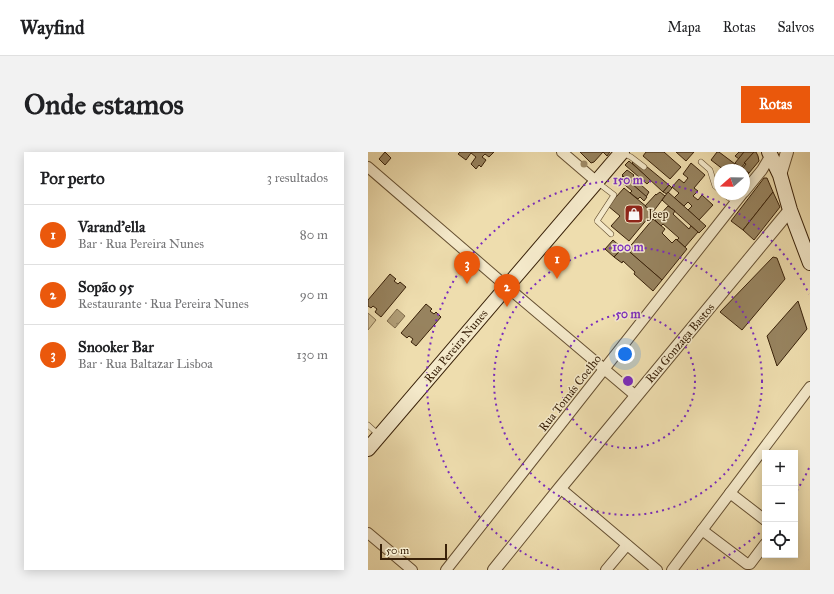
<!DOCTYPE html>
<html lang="pt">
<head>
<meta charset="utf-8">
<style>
	:root { --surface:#fff; --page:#f2f2f2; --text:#202124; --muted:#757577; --line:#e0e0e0; --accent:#ea580c }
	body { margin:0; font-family:"IM FELL Great Primer",serif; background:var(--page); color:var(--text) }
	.controls { position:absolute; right:12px; bottom:12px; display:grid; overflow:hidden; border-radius:0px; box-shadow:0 2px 10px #0003 }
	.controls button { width:36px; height:36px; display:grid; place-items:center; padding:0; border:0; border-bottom:1px solid var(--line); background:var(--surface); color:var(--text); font:20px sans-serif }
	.compass { position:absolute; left:346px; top:12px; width:36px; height:36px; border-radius:50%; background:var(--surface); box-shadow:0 2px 10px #0003; rotate:250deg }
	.scale { position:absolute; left:12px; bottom:10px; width:67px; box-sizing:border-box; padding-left:4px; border:2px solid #392109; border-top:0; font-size:11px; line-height:14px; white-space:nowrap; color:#392109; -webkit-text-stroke:3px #f4e9ca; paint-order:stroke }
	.you { position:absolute; left:257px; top:202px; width:14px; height:14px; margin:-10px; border:3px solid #fff; border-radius:50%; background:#1a73e8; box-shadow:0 0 0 6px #1a73e833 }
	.badge { display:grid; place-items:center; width:26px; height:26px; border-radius:50%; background:var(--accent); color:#fff; font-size:13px; font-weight:700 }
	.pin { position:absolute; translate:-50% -33px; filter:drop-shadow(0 1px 2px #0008) }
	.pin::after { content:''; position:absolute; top:21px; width:14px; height:12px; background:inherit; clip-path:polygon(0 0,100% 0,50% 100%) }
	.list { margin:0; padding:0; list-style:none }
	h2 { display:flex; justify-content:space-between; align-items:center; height:52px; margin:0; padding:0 16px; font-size:17px }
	h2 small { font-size:13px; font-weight:400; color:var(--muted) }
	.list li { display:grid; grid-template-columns:26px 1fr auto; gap:12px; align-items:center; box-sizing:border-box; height:60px; padding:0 16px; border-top:1px solid var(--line) }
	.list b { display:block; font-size:15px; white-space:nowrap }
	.list p { margin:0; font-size:13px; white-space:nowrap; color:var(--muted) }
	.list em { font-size:13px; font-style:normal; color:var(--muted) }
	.icon { flex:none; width:22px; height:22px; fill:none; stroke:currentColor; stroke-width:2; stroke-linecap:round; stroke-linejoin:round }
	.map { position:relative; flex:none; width:442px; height:418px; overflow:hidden; border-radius:0px }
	header { display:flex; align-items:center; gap:24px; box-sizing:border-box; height:56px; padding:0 20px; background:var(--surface); border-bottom:1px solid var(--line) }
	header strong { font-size:19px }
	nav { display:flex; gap:22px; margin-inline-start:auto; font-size:14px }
	.intro { display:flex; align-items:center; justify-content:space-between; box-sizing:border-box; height:96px; padding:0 24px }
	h1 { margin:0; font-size:28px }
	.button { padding:10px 18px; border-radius:0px; background:var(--accent); color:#fff; font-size:14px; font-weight:700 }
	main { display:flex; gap:24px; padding:0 24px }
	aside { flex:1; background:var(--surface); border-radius:0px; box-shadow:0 2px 10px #0003 }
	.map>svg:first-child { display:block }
	.pitch { fill:#cfbd92; stroke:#846f4e }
	.water { fill:url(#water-ripples); stroke:#806b4a }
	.building { fill:#97835f; stroke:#392109 }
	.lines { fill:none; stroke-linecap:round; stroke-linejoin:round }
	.service-casing { stroke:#665032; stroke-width:6 }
	.minor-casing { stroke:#665032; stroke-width:12 }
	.tertiary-casing { stroke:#665032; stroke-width:14 }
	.secondary-casing { stroke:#392109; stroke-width:16 }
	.service { stroke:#f4e9ca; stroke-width:5 }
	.minor { stroke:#f4e9ca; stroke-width:10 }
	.tertiary { stroke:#f4e9ca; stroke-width:12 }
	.secondary { stroke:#f4e9ca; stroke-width:14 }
	.tree { fill:#9f8b66 }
	.ring { fill:none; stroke:#7b2cbf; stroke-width:2; stroke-dasharray:2 4 }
	.labels { text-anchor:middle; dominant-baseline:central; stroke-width:3; stroke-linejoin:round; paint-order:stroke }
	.poi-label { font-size:12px; fill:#392109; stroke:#f4e9ca; text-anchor:start }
	.street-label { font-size:12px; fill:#392109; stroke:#f4e9ca }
	.centre { fill:#7b2cbf; stroke:#f4e9ca; stroke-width:2 }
	.ring-label { font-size:12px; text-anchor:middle; font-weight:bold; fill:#7b2cbf; stroke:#f4e9ca; stroke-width:3; stroke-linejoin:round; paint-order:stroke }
</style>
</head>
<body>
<header>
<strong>Wayfind</strong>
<nav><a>Mapa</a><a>Rotas</a><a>Salvos</a></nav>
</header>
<div class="intro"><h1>Onde estamos</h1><a class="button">Rotas</a></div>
<main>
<aside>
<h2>Por perto<small>3 resultados</small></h2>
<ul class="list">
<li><span class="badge">1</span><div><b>Varand'ella</b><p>Bar · Rua Pereira Nunes</p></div><em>80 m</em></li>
<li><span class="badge">2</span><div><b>Sopão 95</b><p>Restaurante · Rua Pereira Nunes</p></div><em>90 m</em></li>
<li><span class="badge">3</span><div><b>Snooker Bar</b><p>Bar · Rua Baltazar Lisboa</p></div><em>130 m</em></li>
</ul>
</aside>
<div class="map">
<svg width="442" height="418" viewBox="0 0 442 418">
	<defs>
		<pattern id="water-ripples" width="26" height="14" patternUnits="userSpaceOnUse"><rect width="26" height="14" fill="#b09d76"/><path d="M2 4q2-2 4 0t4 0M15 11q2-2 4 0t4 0" fill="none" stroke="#90805f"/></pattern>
	</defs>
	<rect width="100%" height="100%" fill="#eeddae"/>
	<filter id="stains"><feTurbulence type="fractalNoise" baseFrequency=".005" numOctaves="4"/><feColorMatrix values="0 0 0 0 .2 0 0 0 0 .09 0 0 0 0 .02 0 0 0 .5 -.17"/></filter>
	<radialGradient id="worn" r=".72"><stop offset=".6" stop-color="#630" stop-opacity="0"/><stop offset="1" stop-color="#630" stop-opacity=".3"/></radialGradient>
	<!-- pitch -->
	<polygon class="pitch" points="0,161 8,168 0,178"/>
	<!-- water -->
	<polygon class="water" points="29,157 37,164 27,176 19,169"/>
	<!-- building -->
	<g class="building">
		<polygon points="17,0 23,6 17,13 11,7"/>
		<polygon points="92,0 126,0 121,5 117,2 114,5 118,8 113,15 111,13 108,17 103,12 108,5 103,1 98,8 90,2"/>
		<polygon points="212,0 242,0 239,4 235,0 226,10 223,11"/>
		<polygon points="278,0 296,0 313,15 302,27 275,4"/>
		<polygon points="308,0 326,0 318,9"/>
		<polygon points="349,0 351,0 367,12 362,18 356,18 343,8"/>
		<polygon points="371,0 376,0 371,7 367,4"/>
		<polygon points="376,0 386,0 373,16 367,11"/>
		<polygon points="386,0 388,0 390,4 391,9 381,21 374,17 378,12 376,11"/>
		<polygon points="261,9 283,28 279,32 257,13"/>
		<polygon points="266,9 278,14 301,33 295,40 264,11"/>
		<polygon points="323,11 337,23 326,36 330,39 325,44 330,48 334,43 345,53 331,68 320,58 324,54 320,50 316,54 306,46 311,41 304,35 311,27 316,31 320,26 315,22"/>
		<polygon points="366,13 371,18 373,16 381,21 376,27 376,18 364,18 363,17"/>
		<polygon points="259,18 266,23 265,24 273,31 272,32 281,40 278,45 254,23"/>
		<polygon points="255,24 279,45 276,49 272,45 270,47 262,41 264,39 251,28"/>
		<polygon points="396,26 399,26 405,40 375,78 363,69"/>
		<polygon points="301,33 304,36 299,42 295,40"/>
		<polygon points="256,36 285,60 261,89 243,74 252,64 240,54"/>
		<polygon points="292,40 297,44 285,60 277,54 288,42 288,43"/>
		<polygon points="300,40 338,74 331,81 294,48"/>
		<polygon points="405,40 412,55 386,88 375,78"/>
		<polygon points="300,54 307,59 305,62 321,77 323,74 330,80 317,95 309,88 311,86 295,72 293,74 287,68"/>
		<polygon points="285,67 297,77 294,81 304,91 308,87 319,97 294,128 259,98"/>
		<polygon points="245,88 254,96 246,105 237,97"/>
		<polygon points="256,95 294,128 285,139 266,122 267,120 255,109 254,111 246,105"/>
		<polygon points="405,105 409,106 417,127 374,178 352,160"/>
		<polygon points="22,122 28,127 26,129 30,132 32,130 38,135 13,165 7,160 9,157 5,154 3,156 0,154 0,148"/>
		<polygon points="430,149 439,177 409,214 399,184"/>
		<polygon points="58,152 64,157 62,159 66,162 68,160 73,165 48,194 43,190 45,187 41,184 39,186 33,181"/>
	</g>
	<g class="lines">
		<!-- service casing -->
		<g class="service-casing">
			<g id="service">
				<polyline points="255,1 263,5 276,15"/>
				<polyline points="333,10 342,18 347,34 352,38"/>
				<polyline points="229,30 246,43 229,69 243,82"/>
				<polyline points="356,42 361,46 368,49"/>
				<polyline points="0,273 11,283"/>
			</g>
		</g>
		<!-- minor casing -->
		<g class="minor-casing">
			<g id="minor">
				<polyline points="194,0 229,30"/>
				<polyline points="0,15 138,134 268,244"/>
				<polyline points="376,40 394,18 403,3"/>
				<polyline points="192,336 289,418"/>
				<polyline points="362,341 397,368"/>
				<polyline points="334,378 379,412 382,412 397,392"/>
				<polyline points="0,381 44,418"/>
				<polyline points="78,418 374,42"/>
				<polyline points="238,418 259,393"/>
				<polyline points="304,418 442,235"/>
			</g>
		</g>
		<!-- tertiary casing -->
		<g class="tertiary-casing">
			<g id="tertiary">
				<polyline points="412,23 419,0"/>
				<polyline points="126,418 192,336 422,58"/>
			</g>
		</g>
		<!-- secondary casing -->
		<g class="secondary-casing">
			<g id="secondary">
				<polyline points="401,0 412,23 422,58 442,111"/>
				<polyline points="0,297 254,0"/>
			</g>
		</g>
		<!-- service -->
		<use href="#service" class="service"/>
		<!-- minor -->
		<use href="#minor" class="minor"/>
		<!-- tertiary -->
		<use href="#tertiary" class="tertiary"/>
		<!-- secondary -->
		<use href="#secondary" class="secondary"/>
	</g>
	<!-- trees -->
	<circle class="tree" cx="216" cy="12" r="3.5"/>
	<!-- distance rings -->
	<g class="ring">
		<circle cx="260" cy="229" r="67"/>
		<circle cx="260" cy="229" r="134"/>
		<path d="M441 316A201 201 0 0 1 428 340M396 377A201 201 0 0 1 329 418M191 418A201 201 0 1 1 441 142"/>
	</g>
	<!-- icons -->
	<defs>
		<g id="shop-square" transform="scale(1)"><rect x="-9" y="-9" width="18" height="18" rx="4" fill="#8f2418" stroke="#f4e9ca"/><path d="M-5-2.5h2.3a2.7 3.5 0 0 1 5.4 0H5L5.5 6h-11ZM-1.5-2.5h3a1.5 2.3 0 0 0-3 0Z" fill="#fff"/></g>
	</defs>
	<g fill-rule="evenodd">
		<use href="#shop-square" x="266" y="62"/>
	</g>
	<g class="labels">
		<!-- poi labels -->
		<g class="poi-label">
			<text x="280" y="62">Jeep</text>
		</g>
		<!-- street labels -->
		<g class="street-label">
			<text transform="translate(312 191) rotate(-50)">Rua Gonzaga Bastos</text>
			<text transform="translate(88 194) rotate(-50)">Rua Pereira Nunes</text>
			<text transform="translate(202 241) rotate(-52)">Rua Tomás Coelho</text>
		</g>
	</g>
	<circle cx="260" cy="229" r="6" class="centre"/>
	<g class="ring-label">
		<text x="260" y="32">150 m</text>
		<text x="260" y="99">100 m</text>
		<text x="260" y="166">50 m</text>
	</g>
	<rect width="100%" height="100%" filter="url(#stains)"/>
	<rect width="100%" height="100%" fill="url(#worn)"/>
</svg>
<div class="controls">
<button>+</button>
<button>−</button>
<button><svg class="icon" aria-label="locate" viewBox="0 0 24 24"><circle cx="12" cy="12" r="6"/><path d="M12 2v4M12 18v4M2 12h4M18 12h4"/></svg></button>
</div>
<svg class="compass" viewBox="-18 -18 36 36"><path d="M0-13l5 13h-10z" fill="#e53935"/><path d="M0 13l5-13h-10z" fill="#757577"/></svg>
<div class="scale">50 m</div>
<div class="you"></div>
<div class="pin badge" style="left:189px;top:127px">1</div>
<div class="pin badge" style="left:139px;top:155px">2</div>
<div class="pin badge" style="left:99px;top:132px">3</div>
</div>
</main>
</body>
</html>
